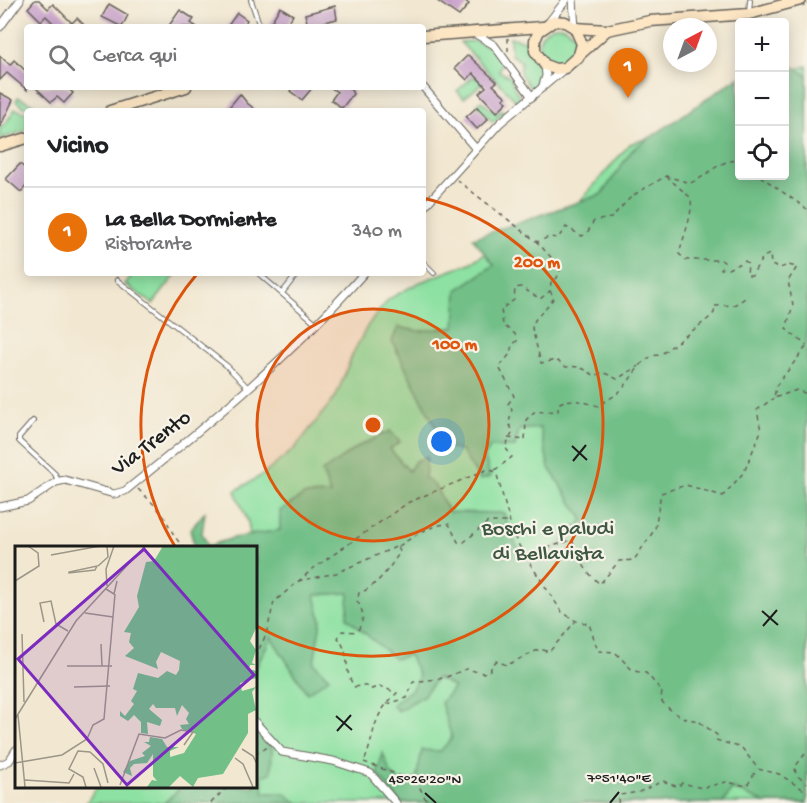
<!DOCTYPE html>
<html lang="it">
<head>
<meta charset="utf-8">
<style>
	:root { --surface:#fff; --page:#f6f6f6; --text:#202124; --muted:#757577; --line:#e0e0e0; --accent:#d93025 }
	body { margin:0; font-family:"Gochi Hand",sans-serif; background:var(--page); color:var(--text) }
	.controls { position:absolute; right:18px; top:18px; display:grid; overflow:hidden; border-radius:6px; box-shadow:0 3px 15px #0003 }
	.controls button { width:54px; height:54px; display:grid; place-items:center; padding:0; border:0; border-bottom:2px solid var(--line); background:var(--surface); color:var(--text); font:30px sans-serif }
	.compass { position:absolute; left:663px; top:18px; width:54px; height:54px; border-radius:50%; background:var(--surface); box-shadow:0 3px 15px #0003; rotate:41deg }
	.you { position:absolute; left:442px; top:442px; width:21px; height:21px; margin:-15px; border:4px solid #fff; border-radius:50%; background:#1a73e8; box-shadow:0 0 0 9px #1a73e833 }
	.badge { display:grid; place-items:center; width:39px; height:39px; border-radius:50%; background:var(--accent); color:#fff; font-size:20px; font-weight:700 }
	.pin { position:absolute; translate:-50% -50px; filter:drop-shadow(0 2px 3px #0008) }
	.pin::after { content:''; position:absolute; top:32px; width:21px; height:18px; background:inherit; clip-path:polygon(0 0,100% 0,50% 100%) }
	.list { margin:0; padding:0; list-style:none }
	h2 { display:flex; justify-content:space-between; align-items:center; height:78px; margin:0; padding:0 24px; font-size:26px }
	h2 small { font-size:20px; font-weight:400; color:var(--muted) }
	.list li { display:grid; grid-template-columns:39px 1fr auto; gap:18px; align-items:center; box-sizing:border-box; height:90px; padding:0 24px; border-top:2px solid var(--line) }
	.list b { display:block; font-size:22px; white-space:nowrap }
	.list p { margin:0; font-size:20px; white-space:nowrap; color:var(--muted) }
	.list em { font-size:20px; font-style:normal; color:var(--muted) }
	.icon { flex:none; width:33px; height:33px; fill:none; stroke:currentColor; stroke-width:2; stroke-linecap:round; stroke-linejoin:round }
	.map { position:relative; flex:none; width:807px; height:803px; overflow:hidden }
	.search { position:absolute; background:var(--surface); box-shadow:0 3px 15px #0003; left:24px; top:24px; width:402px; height:66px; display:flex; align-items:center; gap:15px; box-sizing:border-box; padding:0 21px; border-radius:6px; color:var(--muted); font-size:22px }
	.panel { position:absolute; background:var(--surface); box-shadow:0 3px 15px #0003; left:24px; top:108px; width:402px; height:168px; border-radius:6px }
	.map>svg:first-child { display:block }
	.green { fill:#8de1a2; stroke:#547e5f; stroke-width:1.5 }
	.forest { fill:#72bf88; stroke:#476e52; stroke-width:1.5 }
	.building { fill:#c8a0ca }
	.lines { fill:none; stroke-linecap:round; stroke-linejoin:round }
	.lane-casing { stroke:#67635b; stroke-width:6 }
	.street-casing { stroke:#67635b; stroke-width:9 }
	.secondary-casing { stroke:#67635b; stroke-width:13 }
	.path { stroke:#67635b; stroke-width:1.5; stroke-dasharray:4.5 4.5; stroke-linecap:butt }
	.lane { stroke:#fff; stroke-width:4 }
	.street { stroke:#fff; stroke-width:7 }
	.secondary { stroke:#fce6c4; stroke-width:10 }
	.ticks { fill:none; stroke:#1c1c1c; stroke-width:2 }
	.ring { fill:none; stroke:#de560d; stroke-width:3 }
	.labels { text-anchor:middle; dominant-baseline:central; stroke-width:4.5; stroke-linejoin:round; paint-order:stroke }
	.street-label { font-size:22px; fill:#1c1c1c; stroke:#f7f3e8 }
	.park-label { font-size:22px; fill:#3e5744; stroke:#f7f3e8 }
	.inset-road { fill:none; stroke:#9c9688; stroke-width:1.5 }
	.view { fill:#7b2cbf; fill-opacity:0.15; stroke:#7b2cbf; stroke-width:3 }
	.inset-edge { fill:none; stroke:#1c1c1c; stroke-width:3 }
	.ticks-label { font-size:15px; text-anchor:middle; fill:#1c1c1c; stroke:#f7f3e8; stroke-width:4.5; stroke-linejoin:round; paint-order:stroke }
	.centre { fill:#de560d; stroke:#f7f3e8; stroke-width:3 }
	.ring-label { font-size:18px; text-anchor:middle; font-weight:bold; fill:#de560d; stroke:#f7f3e8; stroke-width:4.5; stroke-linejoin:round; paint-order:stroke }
</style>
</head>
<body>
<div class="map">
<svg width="807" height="803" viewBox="0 0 807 803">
	<rect width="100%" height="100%" fill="#f7f3e8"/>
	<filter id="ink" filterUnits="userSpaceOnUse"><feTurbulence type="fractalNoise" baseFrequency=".0167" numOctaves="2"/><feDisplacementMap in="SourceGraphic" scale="12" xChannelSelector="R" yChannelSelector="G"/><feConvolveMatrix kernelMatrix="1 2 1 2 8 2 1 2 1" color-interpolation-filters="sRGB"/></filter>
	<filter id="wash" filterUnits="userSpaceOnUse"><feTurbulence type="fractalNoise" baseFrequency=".008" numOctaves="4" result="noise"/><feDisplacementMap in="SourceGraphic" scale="24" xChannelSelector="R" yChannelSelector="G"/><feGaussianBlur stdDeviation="1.35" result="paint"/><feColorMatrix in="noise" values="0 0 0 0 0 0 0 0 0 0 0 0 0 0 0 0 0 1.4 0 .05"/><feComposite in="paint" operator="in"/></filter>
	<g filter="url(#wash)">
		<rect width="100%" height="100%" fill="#f2e7d0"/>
		<!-- green -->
		<g class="green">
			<circle cx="558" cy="45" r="19"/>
			<polygon points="510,37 528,42 532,58 542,71 540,81 532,91 520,73 521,61 511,55"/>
			<polygon points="475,41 492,48 503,60 499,71 510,77 520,100 518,103 460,42"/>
			<polygon points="807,66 807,803 86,803 97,787 255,786 255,548 252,548 248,522 235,491 264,474 295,448 336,396 353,353 368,325 389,299 418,283 470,263 507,239 547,227 581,200 630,144 691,124 740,176 784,176 791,70"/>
			<polygon points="474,76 482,84 464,98 457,91"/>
			<polygon points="18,97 48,111 30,111 16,101"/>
			<polygon points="481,101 497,114 502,110 505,112 493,122 477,104"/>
			<polygon points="15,109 27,113 27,130 0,139 0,125 4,126"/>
			<polygon points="134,273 177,273 153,304 125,284"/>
		</g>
		<!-- forest -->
		<g class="forest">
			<polygon points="785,62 807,75 807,803 765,803 732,789 723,803 401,803 377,773 383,753 390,772 400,782 416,780 422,750 440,751 452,738 441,703 454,687 437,678 423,696 398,711 392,705 412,689 419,676 409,655 395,659 347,618 349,593 315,595 321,620 314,663 329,678 307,693 271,637 255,670 255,548 195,548 190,530 205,512 202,533 208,546 233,538 280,530 280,511 304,495 330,494 322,472 359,446 390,431 400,442 390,449 409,471 415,461 427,457 425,478 435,486 449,512 504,513 511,534 524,560 552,550 583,520 549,468 540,428 519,430 515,447 490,447 485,457 490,477 480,480 462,452 445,446 392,341 398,327 419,331 455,327 457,290 494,265 473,238 602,194 632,150 739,77 740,176 784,176"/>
			<polygon points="255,728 272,748 271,773 262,776 264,793 284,793 298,803 164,803 181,787 255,786"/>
		</g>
		<g id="blocks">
			<!-- building -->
			<g class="building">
				<polygon points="35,0 39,0 48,9 53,4 72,23 77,18 86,27 57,27 46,16 41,21 28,8"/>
				<polygon points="436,0 464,0 469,4 459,16"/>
				<polygon points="109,4 128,15 122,27 102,17"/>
				<polygon points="335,6 337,19 308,26 305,14"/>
				<polygon points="280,7 293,15 286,27 268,27"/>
				<polygon points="180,10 194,19 191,23 197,27 168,27"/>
				<polygon points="237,13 247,20 243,27 227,27"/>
				<polygon points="468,55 497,82 493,85 506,97 503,99 507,102 497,112 479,93 486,87 473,73 467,80 455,68"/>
				<polygon points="0,56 10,65 14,60 27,72 27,90 7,73 0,80"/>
				<polygon points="35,87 67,87 73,93 64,103 57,97 51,102"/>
				<polygon points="293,87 313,87 302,100 290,91"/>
				<polygon points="330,87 348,87 351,90 353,94 342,108 331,100 337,92"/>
				<polygon points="0,93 13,100 0,127"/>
				<polygon points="240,94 247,103 257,111 226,111"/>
				<polygon points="477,107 488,119 477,129 466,117"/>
				<polygon points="20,164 27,170 27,185 21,192 6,179"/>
			</g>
		</g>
	</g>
	<g filter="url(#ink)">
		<use href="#blocks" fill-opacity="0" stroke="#67635b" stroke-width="1.5"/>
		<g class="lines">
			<!-- lane casing -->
			<g class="lane-casing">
				<g id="lane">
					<polyline points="251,0 260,27"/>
					<polyline points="749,13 750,0"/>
					<polyline points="423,262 434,273"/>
					<polyline points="258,273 316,323"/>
					<polyline points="117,280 227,366 249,389"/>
					<polyline points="282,293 298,273"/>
					<polyline points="33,421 19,437 19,441 55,474 58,481"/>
				</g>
			</g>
			<!-- street casing -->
			<g class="street-casing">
				<g id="street">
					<polyline points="573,0 575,28"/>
					<polyline points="549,22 566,0"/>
					<polyline points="0,27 20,0"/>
					<polyline points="474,33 494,45 532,97"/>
					<polyline points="423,87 476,149"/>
					<polyline points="542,88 546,76 545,65"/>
					<polyline points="423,208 500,123 563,70"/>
					<path d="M0,507L28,501L56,482L65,480L114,494L125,491C211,422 291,356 364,273"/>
					<polyline points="255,722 282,752 333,761 370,773 396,803"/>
					<polyline points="0,765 9,761 16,750"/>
				</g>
			</g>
			<!-- secondary casing -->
			<g class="secondary-casing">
				<g id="secondary">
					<polyline points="575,28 582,44 578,58"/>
					<polyline points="607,30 565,68 555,69 545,65 535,51 535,40 539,31 554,21 565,22 575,28 607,30 650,21 749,14 801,0"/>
					<polyline points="423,36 542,27"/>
					<polyline points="110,111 186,87"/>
					<polyline points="0,146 27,138"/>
				</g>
			</g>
			<!-- path -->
			<g class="path">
				<polyline points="508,38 508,51"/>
				<path d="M666,176L691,198C693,216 683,237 679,254L686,260H721L724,262L721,269H728L745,261L748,263L747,275H752L763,257L770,254L771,265L780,268L788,265L797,267L788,281L793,305L786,329L807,346"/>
				<polyline points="760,176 807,209"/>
				<path d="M457,180L537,242L549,237L558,238L566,227L582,236L587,233L594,221L611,218L632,196L666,176L690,183C706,178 721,157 740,161"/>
				<path d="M536,241L561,268L557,278L551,282L550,291L554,298L535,320L532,328L541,363L556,360L566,367C578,365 585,369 595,376L603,372L617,379L639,366"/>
				<polyline points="806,347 776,386 774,398 797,390 807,394"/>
				<path d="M508,438L525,440L526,420L534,412L558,411V404C571,396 585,403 599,406C605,400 613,398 619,392C632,381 641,354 660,355L708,319L714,313L715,306L734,305L747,297"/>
				<polyline points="495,470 512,457 505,447 513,432 509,423 512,409 508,404 514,396 499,367 510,354 512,345 517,341 515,334 503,325 501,309 514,300 515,288 521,287 540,299 550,291"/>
				<path d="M138,489C147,498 156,505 164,517C171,528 174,539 185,548"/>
				<path d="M399,546C414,536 431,524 449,524L458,542H464L488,522H510"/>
				<path d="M525,556L562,612L576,621L589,624L598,651L615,652L633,671L646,673L662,691L661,700C668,710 684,721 697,720L717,735L716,740L742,748L758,769L779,774L807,792"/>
				<path d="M298,581L336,573L398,546L400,552C390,567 377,587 359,593L357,601C365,613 364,620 357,632L342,631L338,638C352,655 342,671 355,687L363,685L372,689L379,686L397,693C369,719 377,732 364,762"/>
				<path d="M255,657L266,635L274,602L314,568L409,502L486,470L494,471L497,475L513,534L524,555L572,540C579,558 585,572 600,584L619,561L634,560L655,529L661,493L686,485L723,496L744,472L761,431L757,410L774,398"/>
				<polyline points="387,704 407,698 413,682 444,678 466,669 483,673 489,671 496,661 507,665 540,649 549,652 575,622"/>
				<polyline points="255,754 268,747"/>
				<polyline points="805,754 795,767 796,775 807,783"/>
				<polyline points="364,762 417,782 425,798 432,803"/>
				<polyline points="211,803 228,786"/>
				<polyline points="618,803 620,795 639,792 663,781 678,787 682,783 702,788 726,782 747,786 757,769"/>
			</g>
			<!-- lane -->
			<use href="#lane" class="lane"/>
			<!-- street -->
			<use href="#street" class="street"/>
			<!-- secondary -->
			<use href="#secondary" class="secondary"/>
		</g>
	</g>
	<!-- ticks -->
	<path class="ticks" d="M572,446L587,460M573,461L586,445M762,611L778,625M763,626L777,610M336,716L352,730M337,731L351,715M425,793L436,803M610,803L619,792"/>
	<!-- distance rings -->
	<circle cx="373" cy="425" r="116" fill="#de560d" fill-opacity=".12"/>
	<g class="ring">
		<circle cx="373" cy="425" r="116"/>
		<path d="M176 548A232 232 0 0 1 197 274M423 198A232 232 0 1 1 255 625"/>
	</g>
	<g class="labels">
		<!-- street labels -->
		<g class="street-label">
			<text transform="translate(152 444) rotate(-37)">Via Trento</text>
		</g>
		<!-- park labels -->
		<g class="park-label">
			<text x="548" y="530">Boschi e paludi<tspan x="548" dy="25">di Bellavista</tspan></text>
		</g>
	</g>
	<!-- overview -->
	<g transform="translate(15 546)">
		<rect width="242" height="242" fill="#f2e7d0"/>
		<path d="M148,0H241V82L235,95L241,104L237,117L241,119H235L234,123L241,125V132L225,137L227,145L241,141L237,146L241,164L233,168V187L208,228L183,232L178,241L165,230L154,241H132L137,234L142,235L138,230V208L132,217L119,218L115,222L117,230L108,226L115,215L130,210L127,207L136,200L129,196H134L135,191L147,193L152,201H164L155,205V211L169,207L181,188L167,183L165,179L174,178L171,173L174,167L167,159L162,170L160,162H141L138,158L134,163L147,174L145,180L132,176L133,188L126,187V176L119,169L113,175L105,170V165L110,170L119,158L116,155L122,145L118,143L123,127L143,132L152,125L161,129L164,124L165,115L146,106L141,116L143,123L110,110L119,102L114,96L116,87L109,86L124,61L122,50L131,16L139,15Z" fill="#72bf88"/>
		<path class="inset-road" d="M36,9L85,0M82,20L80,24L54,27V26ZM83,20L93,11L92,0M0,35L24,20L23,7L13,0M92,40L91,23L99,0M91,43L99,48L102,35M70,67L98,71M29,76L25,57L36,55L41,78L53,85M7,88L9,156M86,98L87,120M52,120H97M59,141L95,140M3,169L10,241M0,173L61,75L130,0M227,203L238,210L242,218M220,212L228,218L238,241M0,217L47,209L72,193L78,179L89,173L100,48M79,222L86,241M10,234L54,237L59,228M105,239L124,188L150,192L166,184L178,186L169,199M71,241L68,231L54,223L63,205L75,206L88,218L93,237"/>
		<path class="view" d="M129,3L239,129L112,239L3,113Z"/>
		<rect width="242" height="242" class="inset-edge"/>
	</g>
	<g class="ticks-label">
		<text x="619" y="782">7°51'40"E</text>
		<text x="425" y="783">45°26'20"N</text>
	</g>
	<circle cx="373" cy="425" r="9" class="centre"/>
	<g class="ring-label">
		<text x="537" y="267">200 m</text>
		<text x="455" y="349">100 m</text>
	</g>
</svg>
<div class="controls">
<button>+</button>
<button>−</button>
<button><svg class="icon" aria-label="locate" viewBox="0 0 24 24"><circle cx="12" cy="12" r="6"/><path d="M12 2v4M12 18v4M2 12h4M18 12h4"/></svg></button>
</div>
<svg class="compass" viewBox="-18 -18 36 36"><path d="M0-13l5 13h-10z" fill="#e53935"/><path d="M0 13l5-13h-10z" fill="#757577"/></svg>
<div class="you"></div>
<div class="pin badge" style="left:628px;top:98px;background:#e8710a">1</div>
<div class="search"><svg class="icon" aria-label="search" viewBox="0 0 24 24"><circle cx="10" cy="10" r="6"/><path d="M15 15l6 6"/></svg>Cerca qui</div>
<section class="panel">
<h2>Vicino<small></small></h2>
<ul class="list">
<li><span class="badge" style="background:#e8710a">1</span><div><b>La Bella Dormiente</b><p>Ristorante</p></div><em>340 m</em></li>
</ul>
</section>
</div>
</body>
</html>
